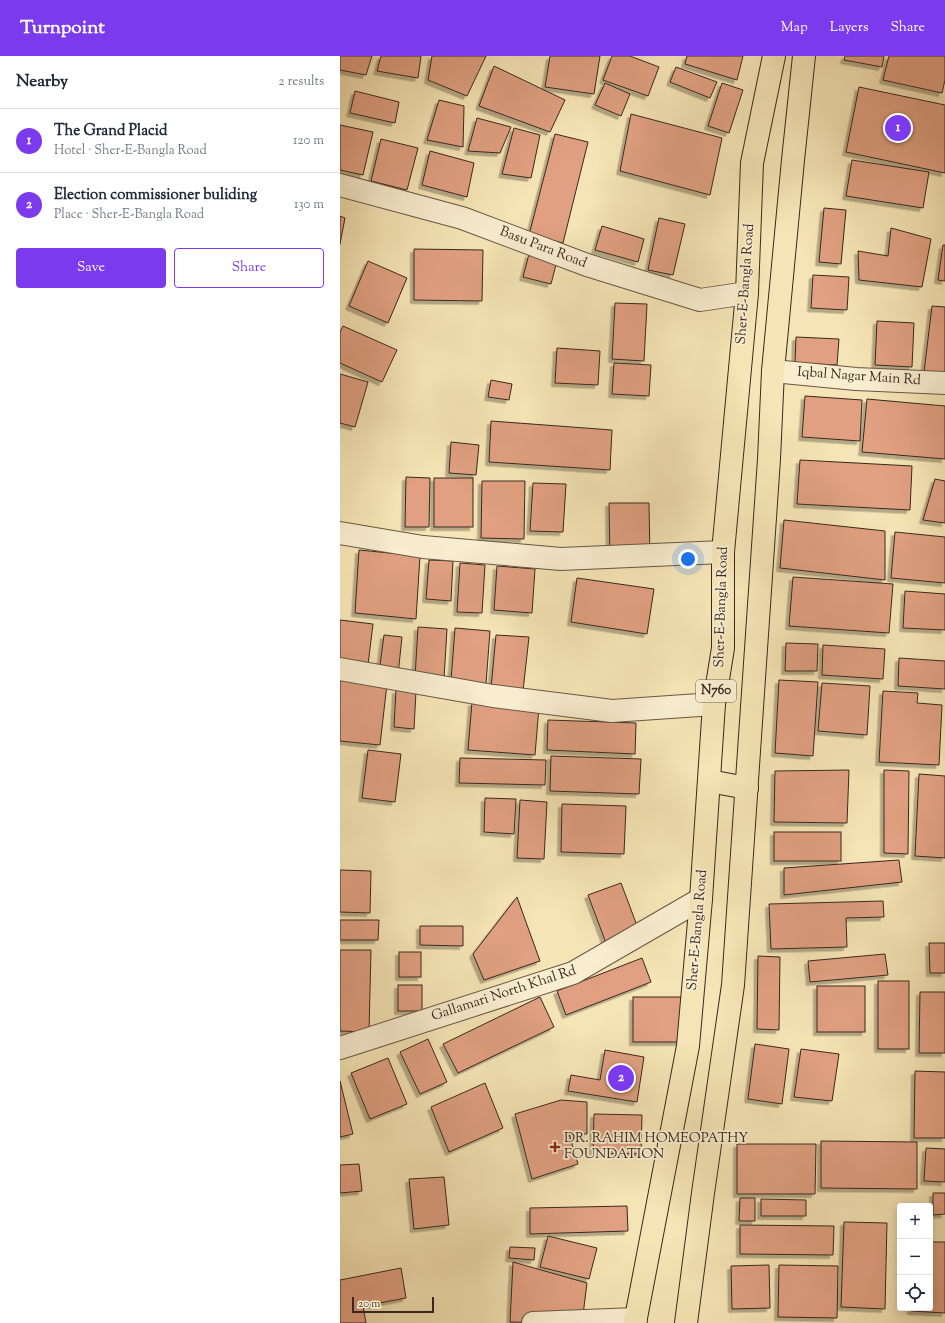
<!DOCTYPE html>
<html lang="en">
<head>
<meta charset="utf-8">
<style>
	:root { --surface:#fff; --page:#f6f6f7; --text:#1f2937; --muted:#747a83; --line:#e0e1e3; --accent:#7c3aed }
	body { margin:0; font-family:"Sorts Mill Goudy",serif; background:var(--page); color:var(--text) }
	.controls { position:absolute; right:12px; bottom:12px; display:grid; overflow:hidden; border-radius:4px; box-shadow:0 2px 10px #0003 }
	.controls button { width:36px; height:36px; display:grid; place-items:center; padding:0; border:0; border-bottom:1px solid var(--line); background:var(--surface); color:var(--text); font:20px sans-serif }
	.scale { position:absolute; left:12px; bottom:10px; width:82px; box-sizing:border-box; padding-left:4px; border:2px solid #392821; border-top:0; font-size:11px; line-height:14px; white-space:nowrap; color:#392821; -webkit-text-stroke:3px #f8edcf; paint-order:stroke }
	.you { position:absolute; left:348px; top:503px; width:14px; height:14px; margin:-10px; border:3px solid #fff; border-radius:50%; background:#1a73e8; box-shadow:0 0 0 6px #1a73e833 }
	.badge { display:grid; place-items:center; width:26px; height:26px; border-radius:50%; background:var(--accent); color:#fff; font-size:13px; font-weight:700 }
	.pin { position:absolute; translate:-50% -50%; border:2px solid #fff; box-shadow:0 1px 4px #0006 }
	.list { margin:0; padding:0; list-style:none }
	h2 { display:flex; justify-content:space-between; align-items:center; height:52px; margin:0; padding:0 16px; font-size:17px }
	h2 small { font-size:13px; font-weight:400; color:var(--muted) }
	.list li { display:grid; grid-template-columns:26px 1fr auto; gap:12px; align-items:center; box-sizing:border-box; height:64px; padding:0 16px; border-top:1px solid var(--line) }
	.list b { display:block; font-size:15px; white-space:nowrap }
	.list p { margin:0; font-size:13px; white-space:nowrap; color:var(--muted) }
	.list em { font-size:13px; font-style:normal; color:var(--muted) }
	.actions { display:flex; gap:8px; padding:12px 16px }
	.actions a { flex:1; padding:9px 0; border:1px solid var(--accent); border-radius:4px; text-align:center; font-size:14px; color:var(--accent) }
	.actions .main { background:var(--accent); color:#fff }
	.icon { flex:none; width:22px; height:22px; fill:none; stroke:currentColor; stroke-width:2; stroke-linecap:round; stroke-linejoin:round }
	.map { position:relative; flex:none; width:605px; height:1267px; overflow:hidden }
	header { display:flex; align-items:center; gap:24px; box-sizing:border-box; height:56px; padding:0 20px; background:var(--accent); color:#fff }
	header strong { font-size:19px }
	nav { display:flex; gap:22px; margin-inline-start:auto; font-size:14px }
	main { display:flex }
	aside { flex:1; background:var(--surface) }
	.map>svg:first-child { display:block }
	.building { fill:#e0a081; stroke:#392821; filter:url(#shadow) }
	.lines { fill:none; stroke-linecap:round; stroke-linejoin:round }
	.minor-casing { stroke:#685746; stroke-width:24 }
	.highway-casing { stroke:#392821; stroke-width:24 }
	.minor { stroke:#f8edcf; stroke-width:22 }
	.highway { stroke:#f5e4b5; stroke-width:22 }
	.poi-dot { fill:#8f2418; stroke:#f8edcf; stroke-width:1.5 }
	.labels { text-anchor:middle; dominant-baseline:central; stroke-width:3.5; stroke-linejoin:round; paint-order:stroke }
	.shield { fill:#f8edcf; stroke:#726355; stroke-width:1 }
	.shield-label { font-size:13px; font-weight:bold; fill:#392821 }
	.street-label { font-size:14px; fill:#392821; stroke:#f8edcf }
	.poi-label { font-size:14px; fill:#392821; stroke:#f8edcf; text-anchor:start }
</style>
</head>
<body>
<header>
<strong>Turnpoint</strong>
<nav><a>Map</a><a>Layers</a><a>Share</a></nav>
</header>
<main>
<aside>
<h2>Nearby<small>2 results</small></h2>
<ul class="list">
<li><span class="badge">1</span><div><b>The Grand Placid</b><p>Hotel · Sher-E-Bangla Road</p></div><em>120 m</em></li>
<li><span class="badge">2</span><div><b>Election commissioner buliding</b><p>Place · Sher-E-Bangla Road</p></div><em>130 m</em></li>
</ul>
<div class="actions"><a class="main">Save</a><a>Share</a></div>
</aside>
<div class="map">
<svg width="605" height="1267" viewBox="0 0 605 1267">
	<defs>
		<filter id="shadow"><feDropShadow dx="-3.5" dy="3.5" stdDeviation="0" flood-color="#0004"/></filter>
	</defs>
	<rect width="100%" height="100%" fill="#f5e4b5"/>
	<filter id="stains"><feTurbulence type="fractalNoise" baseFrequency=".005" numOctaves="4"/><feColorMatrix values="0 0 0 0 .2 0 0 0 0 .09 0 0 0 0 .02 0 0 0 .5 -.17"/></filter>
	<radialGradient id="worn" r=".72"><stop offset=".6" stop-color="#630" stop-opacity="0"/><stop offset="1" stop-color="#630" stop-opacity=".3"/></radialGradient>
	<!-- building -->
	<g class="building">
		<polygon points="0,0 32,0 26,19 0,14"/>
		<polygon points="41,0 81,0 78,22 37,15"/>
		<polygon points="92,0 146,0 127,40 88,24"/>
		<polygon points="210,0 260,0 254,38 205,31"/>
		<polygon points="272,0 290,0 319,11 308,40 263,24"/>
		<polygon points="347,0 403,0 397,24 345,8"/>
		<polygon points="505,0 544,0 542,11 504,4"/>
		<polygon points="549,0 605,0 605,24 602,37 543,24"/>
		<polygon points="154,10 225,44 210,76 139,50"/>
		<polygon points="336,11 377,26 370,42 330,26"/>
		<polygon points="265,27 290,38 281,60 255,49"/>
		<polygon points="382,27 403,34 389,77 368,70"/>
		<polygon points="519,31 605,49 605,117 506,96"/>
		<polygon points="15,35 59,46 55,67 10,57"/>
		<polygon points="99,44 124,50 123,91 87,84"/>
		<polygon points="291,58 382,82 370,139 280,115"/>
		<polygon points="137,62 171,71 160,97 128,95"/>
		<polygon points="0,69 33,76 23,119 0,114"/>
		<polygon points="174,72 200,79 191,122 162,118"/>
		<polygon points="215,78 248,86 223,187 189,179"/>
		<polygon points="41,83 78,92 67,134 31,125"/>
		<polygon points="90,95 134,107 127,141 82,129"/>
		<polygon points="512,104 589,116 583,152 506,140"/>
		<polygon points="484,152 506,154 501,208 479,206"/>
		<polygon points="0,160 5,162 0,188"/>
		<polygon points="319,162 345,168 333,219 308,214"/>
		<polygon points="262,170 304,183 298,206 255,194"/>
		<polygon points="551,172 591,183 582,231 519,224 518,195 548,200"/>
		<polygon points="603,189 605,189 605,225 598,224"/>
		<polygon points="74,193 143,194 142,245 74,244"/>
		<polygon points="189,198 217,205 211,228 183,221"/>
		<polygon points="28,205 67,222 48,267 9,250"/>
		<polygon points="473,219 509,221 507,254 471,252"/>
		<polygon points="275,247 307,248 304,305 272,303"/>
		<polygon points="592,250 605,251 605,319 584,316"/>
		<polygon points="537,265 574,267 572,311 535,309"/>
		<polygon points="3,270 57,294 42,326 0,307 0,276"/>
		<polygon points="456,281 499,283 497,309 455,307"/>
		<polygon points="217,292 260,295 258,329 215,327"/>
		<polygon points="274,307 311,309 309,340 272,338"/>
		<polygon points="0,318 28,326 15,371 0,367"/>
		<polygon points="151,324 172,328 169,344 148,341"/>
		<polygon points="465,340 522,344 520,385 462,381"/>
		<polygon points="527,343 605,350 605,403 522,396"/>
		<polygon points="151,365 272,374 270,414 149,406"/>
		<polygon points="111,386 139,389 136,419 109,417"/>
		<polygon points="460,404 572,410 570,454 457,448"/>
		<polygon points="66,421 90,422 89,471 65,471"/>
		<rect x="94" y="422" width="39" height="49"/>
		<polygon points="595,423 605,425 605,467 583,464"/>
		<polygon points="142,425 185,425 184,483 141,482"/>
		<polygon points="193,427 226,428 223,476 190,475"/>
		<polygon points="269,447 309,447 310,504 270,504"/>
		<polygon points="444,464 545,475 545,524 440,512"/>
		<polygon points="555,476 605,481 605,527 551,522"/>
		<polygon points="19,494 80,500 76,563 15,557"/>
		<polygon points="89,504 113,505 111,545 86,543"/>
		<polygon points="120,507 145,509 142,557 117,556"/>
		<polygon points="157,510 195,513 192,557 154,554"/>
		<polygon points="453,521 553,528 549,577 449,570"/>
		<polygon points="237,522 314,533 307,578 231,566"/>
		<polygon points="565,535 605,538 605,574 563,572"/>
		<polygon points="0,564 33,568 28,609 0,605"/>
		<polygon points="78,571 107,573 104,623 75,621"/>
		<polygon points="115,572 150,575 146,628 111,625"/>
		<polygon points="44,579 62,581 58,619 39,617"/>
		<polygon points="156,579 189,581 183,635 151,632"/>
		<polygon points="446,587 478,588 477,615 445,615"/>
		<polygon points="483,589 545,593 543,623 482,619"/>
		<polygon points="559,602 605,605 605,633 558,630"/>
		<polygon points="0,622 47,628 40,689 0,685"/>
		<polygon points="439,624 478,626 473,700 435,697"/>
		<polygon points="482,627 530,630 527,679 478,675"/>
		<polygon points="56,634 76,635 74,673 54,671"/>
		<polygon points="543,635 578,637 577,647 602,649 599,709 539,706"/>
		<polygon points="132,646 199,651 195,699 128,694"/>
		<polygon points="208,664 296,667 295,698 207,694"/>
		<polygon points="28,694 61,698 55,746 22,742"/>
		<polygon points="211,700 301,703 299,738 210,735"/>
		<polygon points="120,702 206,704 205,729 119,727"/>
		<polygon points="509,714 507,767 434,766 435,715"/>
		<polygon points="544,714 569,715 568,798 544,797"/>
		<polygon points="579,718 605,720 605,802 575,800"/>
		<polygon points="145,742 176,743 174,778 144,776"/>
		<polygon points="180,744 207,746 204,803 177,802"/>
		<polygon points="222,748 286,750 284,798 221,796"/>
		<rect x="434" y="776" width="67" height="29"/>
		<polygon points="559,804 562,826 444,839 444,812"/>
		<polygon points="0,814 31,815 30,857 0,856"/>
		<polygon points="281,827 299,875 266,887 248,839"/>
		<polygon points="177,841 200,905 144,924 133,898"/>
		<polygon points="543,845 544,861 506,862 507,891 431,893 429,848"/>
		<polygon points="0,864 39,864 38,884 0,884"/>
		<polygon points="80,870 123,870 123,890 80,889"/>
		<polygon points="589,887 605,887 605,917 590,917"/>
		<polygon points="0,894 31,894 29,976 0,975"/>
		<rect x="59" y="896" width="22" height="25"/>
		<polygon points="545,898 548,919 470,926 468,905"/>
		<polygon points="418,900 440,901 439,974 417,973"/>
		<polygon points="302,902 311,926 226,959 217,935"/>
		<rect x="538" y="925" width="31" height="68"/>
		<rect x="58" y="929" width="24" height="26"/>
		<rect x="477" y="930" width="48" height="46"/>
		<polygon points="580,936 605,936 605,997 579,997"/>
		<polygon points="200,941 214,971 118,1017 103,988"/>
		<rect x="293" y="941" width="50" height="45"/>
		<polygon points="88,983 107,1026 80,1038 60,996"/>
		<polygon points="415,988 449,993 442,1048 408,1043"/>
		<polygon points="461,993 499,998 492,1045 454,1041"/>
		<polygon points="265,994 304,1001 297,1046 228,1035 231,1019 260,1024"/>
		<polygon points="48,1002 67,1048 30,1063 11,1017"/>
		<polygon points="575,1015 605,1016 605,1082 574,1082"/>
		<polygon points="0,1025 13,1078 0,1081"/>
		<polygon points="145,1027 163,1072 109,1096 91,1051"/>
		<polygon points="221,1044 247,1046 247,1078 229,1078 238,1108 192,1123 175,1058"/>
		<polygon points="254,1058 302,1059 301,1098 253,1097"/>
		<polygon points="481,1085 577,1086 577,1133 481,1132"/>
		<polygon points="397,1088 476,1088 475,1138 397,1138"/>
		<polygon points="586,1092 605,1093 605,1126 584,1125"/>
		<polygon points="19,1108 22,1135 0,1137 0,1109"/>
		<polygon points="104,1121 109,1169 74,1173 69,1123"/>
		<polygon points="593,1137 605,1137 605,1158 593,1159"/>
		<polygon points="400,1142 415,1142 415,1165 399,1165"/>
		<polygon points="421,1143 466,1144 466,1160 421,1160"/>
		<polygon points="287,1150 288,1175 190,1178 190,1152"/>
		<polygon points="504,1166 547,1167 545,1253 501,1251"/>
		<polygon points="400,1169 494,1170 493,1199 400,1198"/>
		<polygon points="208,1180 257,1192 249,1223 200,1211"/>
		<polygon points="590,1186 605,1186 605,1257 571,1255 571,1252 590,1252"/>
		<polygon points="170,1191 195,1192 194,1204 169,1202"/>
		<polygon points="173,1206 247,1227 242,1267 170,1266"/>
		<polygon points="429,1209 430,1252 392,1253 391,1210"/>
		<polygon points="439,1209 498,1210 497,1262 438,1261"/>
		<polygon points="61,1212 66,1242 23,1250 26,1267 0,1267 0,1224"/>
	</g>
	<g class="lines">
		<!-- minor casing -->
		<g class="minor-casing">
			<g id="minor">
				<polyline points="0,129 122,162 247,209 360,244 407,237"/>
				<polyline points="433,315 516,323 605,327"/>
				<polyline points="0,477 83,491 221,503 383,496"/>
				<polyline points="0,613 153,640 272,655 374,648"/>
				<polyline points="0,992 233,917 361,843"/>
				<polyline points="193,1267 296,1263"/>
			</g>
		</g>
		<!-- highway casing -->
		<g class="highway-casing">
			<g id="highway">
				<polyline points="369,725 407,732"/>
				<polyline points="295,1267 348,990 361,843 374,648 383,592 383,496 407,237 412,107 434,0"/>
				<polyline points="346,1267 363,1137 393,929 429,403 433,315 453,104 464,0"/>
			</g>
		</g>
		<!-- minor -->
		<use href="#minor" class="minor"/>
		<!-- highway -->
		<use href="#highway" class="highway"/>
	</g>
	<!-- markers -->
	<path class="poi-dot" d="M213 1085h4v4h4v4h-4v4h-4v-4h-4v-4h4z"/>
	<g class="labels">
		<!-- shield labels -->
		<rect class="shield" x="356" y="624" width="40" height="22" rx="3"/>
		<g class="shield-label">
			<text x="376" y="635">N760</text>
		</g>
		<!-- street labels -->
		<g class="street-label">
			<text transform="translate(203 192) rotate(21)">Basu Para Road</text>
			<text transform="translate(406 228) rotate(-86)">Sher-E-Bangla Road</text>
			<text transform="translate(519 321) rotate(4)">Iqbal Nagar Main Rd</text>
			<text transform="translate(382 551) rotate(-88)">Sher-E-Bangla Road</text>
			<text transform="translate(358 874) rotate(-85)">Sher-E-Bangla Road</text>
			<text transform="translate(164 938) rotate(-18)">Gallamari North Khal Rd</text>
		</g>
		<!-- poi labels -->
		<g class="poi-label">
			<text x="224" y="1083">DR. RAHIM HOMEOPATHY<tspan x="224" dy="16">FOUNDATION</tspan></text>
		</g>
	</g>
	<rect width="100%" height="100%" filter="url(#stains)"/>
	<rect width="100%" height="100%" fill="url(#worn)"/>
</svg>
<div class="controls">
<button>+</button>
<button>−</button>
<button><svg class="icon" aria-label="locate" viewBox="0 0 24 24"><circle cx="12" cy="12" r="6"/><path d="M12 2v4M12 18v4M2 12h4M18 12h4"/></svg></button>
</div>
<div class="scale">20 m</div>
<div class="you"></div>
<div class="pin badge" style="left:558px;top:72px">1</div>
<div class="pin badge" style="left:281px;top:1022px">2</div>
</div>
</main>
</body>
</html>
